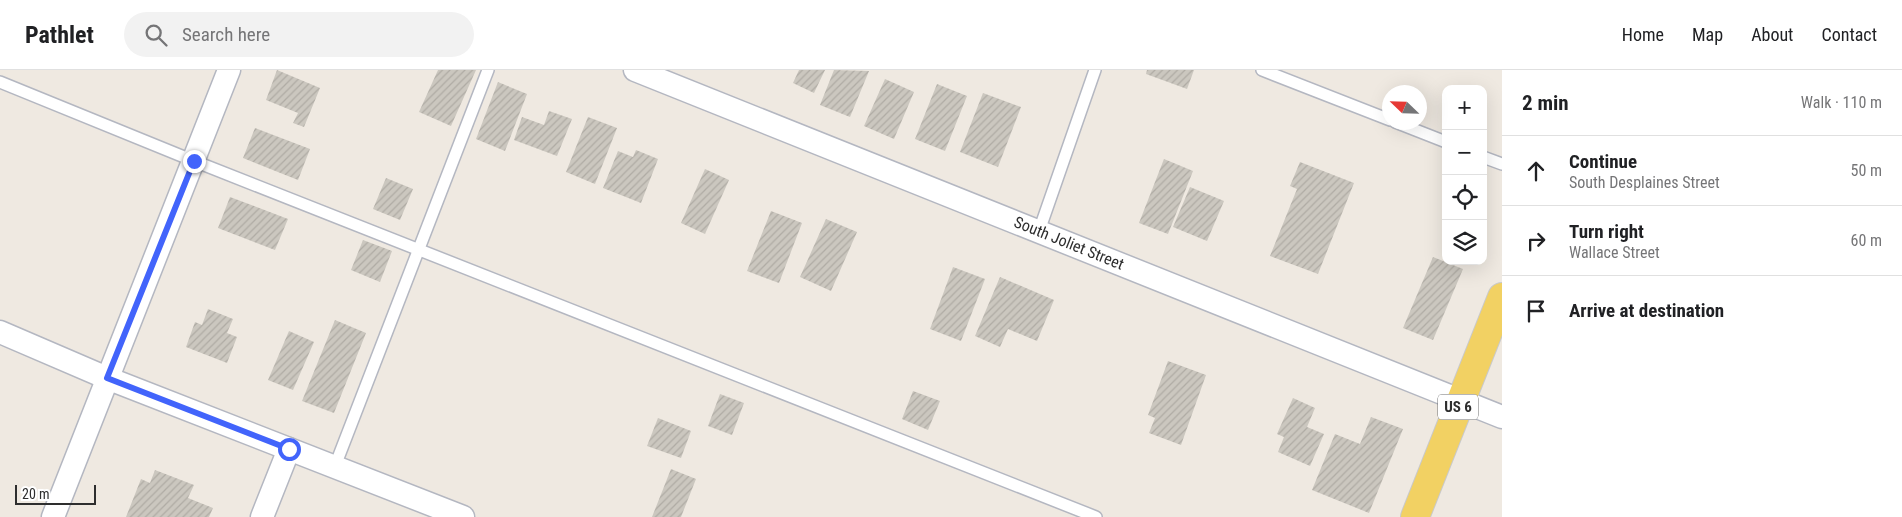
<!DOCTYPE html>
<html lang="en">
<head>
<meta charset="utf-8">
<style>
	:root { --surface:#fff; --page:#f2f2f2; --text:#202124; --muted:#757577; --line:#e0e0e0 }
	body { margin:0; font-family:"Roboto Condensed",sans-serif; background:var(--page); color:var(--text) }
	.controls { position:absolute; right:15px; top:15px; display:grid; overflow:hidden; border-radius:10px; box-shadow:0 5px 20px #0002 }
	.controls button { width:45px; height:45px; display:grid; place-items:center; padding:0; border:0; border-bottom:1px solid var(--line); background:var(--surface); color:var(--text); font:25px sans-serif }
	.compass { position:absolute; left:1382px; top:15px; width:45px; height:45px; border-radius:50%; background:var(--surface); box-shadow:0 5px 20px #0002; rotate:293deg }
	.scale { position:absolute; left:15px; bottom:12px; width:81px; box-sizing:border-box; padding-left:5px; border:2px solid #2e2e2e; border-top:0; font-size:14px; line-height:18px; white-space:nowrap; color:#2e2e2e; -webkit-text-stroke:4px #fff; paint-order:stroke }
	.stop { position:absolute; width:15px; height:15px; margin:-11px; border:4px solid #4264fb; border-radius:50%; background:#fff }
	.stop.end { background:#4264fb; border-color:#fff; box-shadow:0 1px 5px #0008 }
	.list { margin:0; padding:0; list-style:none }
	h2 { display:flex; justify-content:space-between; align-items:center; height:65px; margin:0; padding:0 20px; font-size:21px }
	h2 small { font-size:16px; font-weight:400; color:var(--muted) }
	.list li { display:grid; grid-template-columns:32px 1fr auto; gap:15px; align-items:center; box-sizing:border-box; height:70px; padding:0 20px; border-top:1px solid var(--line) }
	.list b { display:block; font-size:19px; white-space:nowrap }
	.list p { margin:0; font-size:16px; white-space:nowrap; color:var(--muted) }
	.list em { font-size:16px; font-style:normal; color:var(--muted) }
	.icon { flex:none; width:28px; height:28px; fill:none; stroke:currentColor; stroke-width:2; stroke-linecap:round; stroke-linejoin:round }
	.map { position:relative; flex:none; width:1502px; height:447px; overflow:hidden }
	header { display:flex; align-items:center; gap:30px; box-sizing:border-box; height:70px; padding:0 25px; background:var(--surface); border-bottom:1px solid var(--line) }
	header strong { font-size:24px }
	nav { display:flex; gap:28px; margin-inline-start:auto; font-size:18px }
	.search { width:350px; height:45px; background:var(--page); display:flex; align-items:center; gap:12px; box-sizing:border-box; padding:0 18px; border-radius:28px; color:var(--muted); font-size:19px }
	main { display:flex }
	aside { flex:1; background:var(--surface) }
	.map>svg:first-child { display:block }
	.building { fill:url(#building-hatch) }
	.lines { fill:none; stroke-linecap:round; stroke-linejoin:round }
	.lane-casing { stroke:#b4b7c1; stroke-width:14 }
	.street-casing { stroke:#b4b7c1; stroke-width:25 }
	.primary-casing { stroke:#c9c9c9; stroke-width:30 }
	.lane { stroke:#fff; stroke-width:11 }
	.street { stroke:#fff; stroke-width:22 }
	.primary { stroke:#f2d163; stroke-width:28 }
	.route { stroke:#4264fb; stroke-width:6 }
	.labels { text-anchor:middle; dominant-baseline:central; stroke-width:4; stroke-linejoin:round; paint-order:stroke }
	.shield { fill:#fff; stroke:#6d6d6d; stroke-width:1 }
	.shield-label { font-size:15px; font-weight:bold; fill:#2e2e2e }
	.street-label { font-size:16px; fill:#2e2e2e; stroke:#fff }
</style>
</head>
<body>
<header>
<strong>Pathlet</strong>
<div class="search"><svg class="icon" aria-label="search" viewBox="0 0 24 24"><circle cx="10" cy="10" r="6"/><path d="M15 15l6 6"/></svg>Search here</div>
<nav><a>Home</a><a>Map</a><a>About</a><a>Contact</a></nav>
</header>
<main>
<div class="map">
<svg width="1502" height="447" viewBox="0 0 1502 447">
	<defs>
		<pattern id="building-hatch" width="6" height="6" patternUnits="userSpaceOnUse" patternTransform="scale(1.25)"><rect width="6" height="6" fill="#cbc7bf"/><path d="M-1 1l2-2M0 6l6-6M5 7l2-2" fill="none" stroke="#afaba4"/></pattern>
	</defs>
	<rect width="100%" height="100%" fill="#efe9e1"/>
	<!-- building -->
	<g class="building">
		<polygon points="277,0 320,18 304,57 293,53 298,43 266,30"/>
		<polygon points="438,0 476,0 451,56 419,42"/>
		<polygon points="799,0 825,0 814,23 793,13"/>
		<polygon points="834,0 869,1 850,47 820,35"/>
		<polygon points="1147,0 1194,0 1187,19 1146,4"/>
		<polygon points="885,9 914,22 894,69 864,56"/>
		<polygon points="498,12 527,24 505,81 476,69"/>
		<polygon points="937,14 967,26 945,81 915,69"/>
		<polygon points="983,23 1021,37 998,97 960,82"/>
		<polygon points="549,41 572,49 557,86 514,70 522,47 544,55"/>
		<polygon points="588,47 617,58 595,114 566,102"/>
		<polygon points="255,58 310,79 298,110 243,88"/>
		<polygon points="636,80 658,89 641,133 603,118 618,81 633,87"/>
		<polygon points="1164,89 1193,101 1168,164 1139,153"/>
		<polygon points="1300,92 1354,113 1318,204 1270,186 1297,119 1290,116"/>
		<polygon points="705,99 729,110 705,164 681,153"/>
		<polygon points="386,108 413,119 400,150 373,139"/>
		<polygon points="1190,117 1224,131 1207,171 1173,157"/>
		<polygon points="230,127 288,149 275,180 218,158"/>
		<polygon points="771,141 802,153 779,213 747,201"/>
		<polygon points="826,149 857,162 831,221 800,207"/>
		<polygon points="363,170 392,181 380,212 351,200"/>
		<polygon points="1433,187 1463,199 1433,270 1403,258"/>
		<polygon points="953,197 985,209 961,271 930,259"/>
		<polygon points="1000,207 1054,230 1037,271 1008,259 1000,277 975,266"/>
		<polygon points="208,239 233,249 227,263 237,267 227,293 186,277 195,252 202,255"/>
		<polygon points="335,250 366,263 334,343 302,331"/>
		<polygon points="289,261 314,272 293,320 268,310"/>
		<polygon points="1168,291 1206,305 1181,375 1149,363 1155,348 1148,345"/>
		<polygon points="913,321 940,331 928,360 902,349"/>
		<polygon points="720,324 744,333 732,365 708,356"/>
		<polygon points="1293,328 1315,338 1307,357 1324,364 1310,396 1278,382 1284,367 1277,364"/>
		<polygon points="1371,347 1403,359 1369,443 1312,420 1335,364 1360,374"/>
		<polygon points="658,348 691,361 681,388 647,376"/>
		<polygon points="671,399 696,409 681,447 652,447"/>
		<polygon points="155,400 194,415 188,428 213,438 209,447 126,447 141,409 150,413"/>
	</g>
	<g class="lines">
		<!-- lane casing -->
		<g class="lane-casing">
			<g id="lane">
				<polyline points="1262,0 1390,50"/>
				<polyline points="0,12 194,91 1096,447"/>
				<polyline points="1395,52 1446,72"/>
				<polyline points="1483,87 1502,94"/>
				<polyline points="1039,161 1095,0"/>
				<polyline points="335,396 488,0"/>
			</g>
		</g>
		<!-- street casing -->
		<g class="street-casing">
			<g id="street">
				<polyline points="635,0 1502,347"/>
				<polyline points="0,262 107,308 463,447"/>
				<polyline points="53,447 229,0"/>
				<polyline points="262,447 289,379"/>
			</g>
		</g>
		<!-- primary casing -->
		<g class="primary-casing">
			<polyline id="primary" points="1415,447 1502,227"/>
		</g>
		<!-- lane -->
		<use href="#lane" class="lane"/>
		<!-- street -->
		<use href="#street" class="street"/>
		<!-- primary -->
		<use href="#primary" class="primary"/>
	</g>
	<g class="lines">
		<!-- route -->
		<polyline class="route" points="194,91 107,308 289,379"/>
	</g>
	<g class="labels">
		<!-- shield labels -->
		<rect class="shield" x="1438" y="324.5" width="40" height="25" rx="4"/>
		<g class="shield-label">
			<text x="1458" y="337">US 6</text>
		</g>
		<!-- street labels -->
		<g class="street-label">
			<text transform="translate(1069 173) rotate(22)">South Joliet Street</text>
		</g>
	</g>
</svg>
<div class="controls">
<button>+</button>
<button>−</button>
<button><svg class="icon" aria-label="locate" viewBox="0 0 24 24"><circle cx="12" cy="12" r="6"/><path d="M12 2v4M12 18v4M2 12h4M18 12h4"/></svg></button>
<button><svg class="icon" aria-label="layers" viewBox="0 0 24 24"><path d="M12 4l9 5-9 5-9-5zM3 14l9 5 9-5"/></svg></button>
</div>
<svg class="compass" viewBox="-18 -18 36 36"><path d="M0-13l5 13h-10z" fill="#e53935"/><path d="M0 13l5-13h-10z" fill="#757577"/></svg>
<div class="scale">20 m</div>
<div class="stop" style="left:289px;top:379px"></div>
<div class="stop end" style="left:194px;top:91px"></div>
</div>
<aside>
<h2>2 min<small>Walk · 110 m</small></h2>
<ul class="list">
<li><svg class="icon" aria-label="ahead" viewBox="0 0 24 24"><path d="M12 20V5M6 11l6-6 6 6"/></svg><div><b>Continue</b><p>South Desplaines Street</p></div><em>50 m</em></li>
<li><svg class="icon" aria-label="right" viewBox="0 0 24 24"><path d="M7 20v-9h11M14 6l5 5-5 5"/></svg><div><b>Turn right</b><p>Wallace Street</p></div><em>60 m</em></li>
<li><svg class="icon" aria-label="arrive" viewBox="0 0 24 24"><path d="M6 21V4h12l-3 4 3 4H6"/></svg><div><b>Arrive at destination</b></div></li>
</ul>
</aside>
</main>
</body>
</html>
